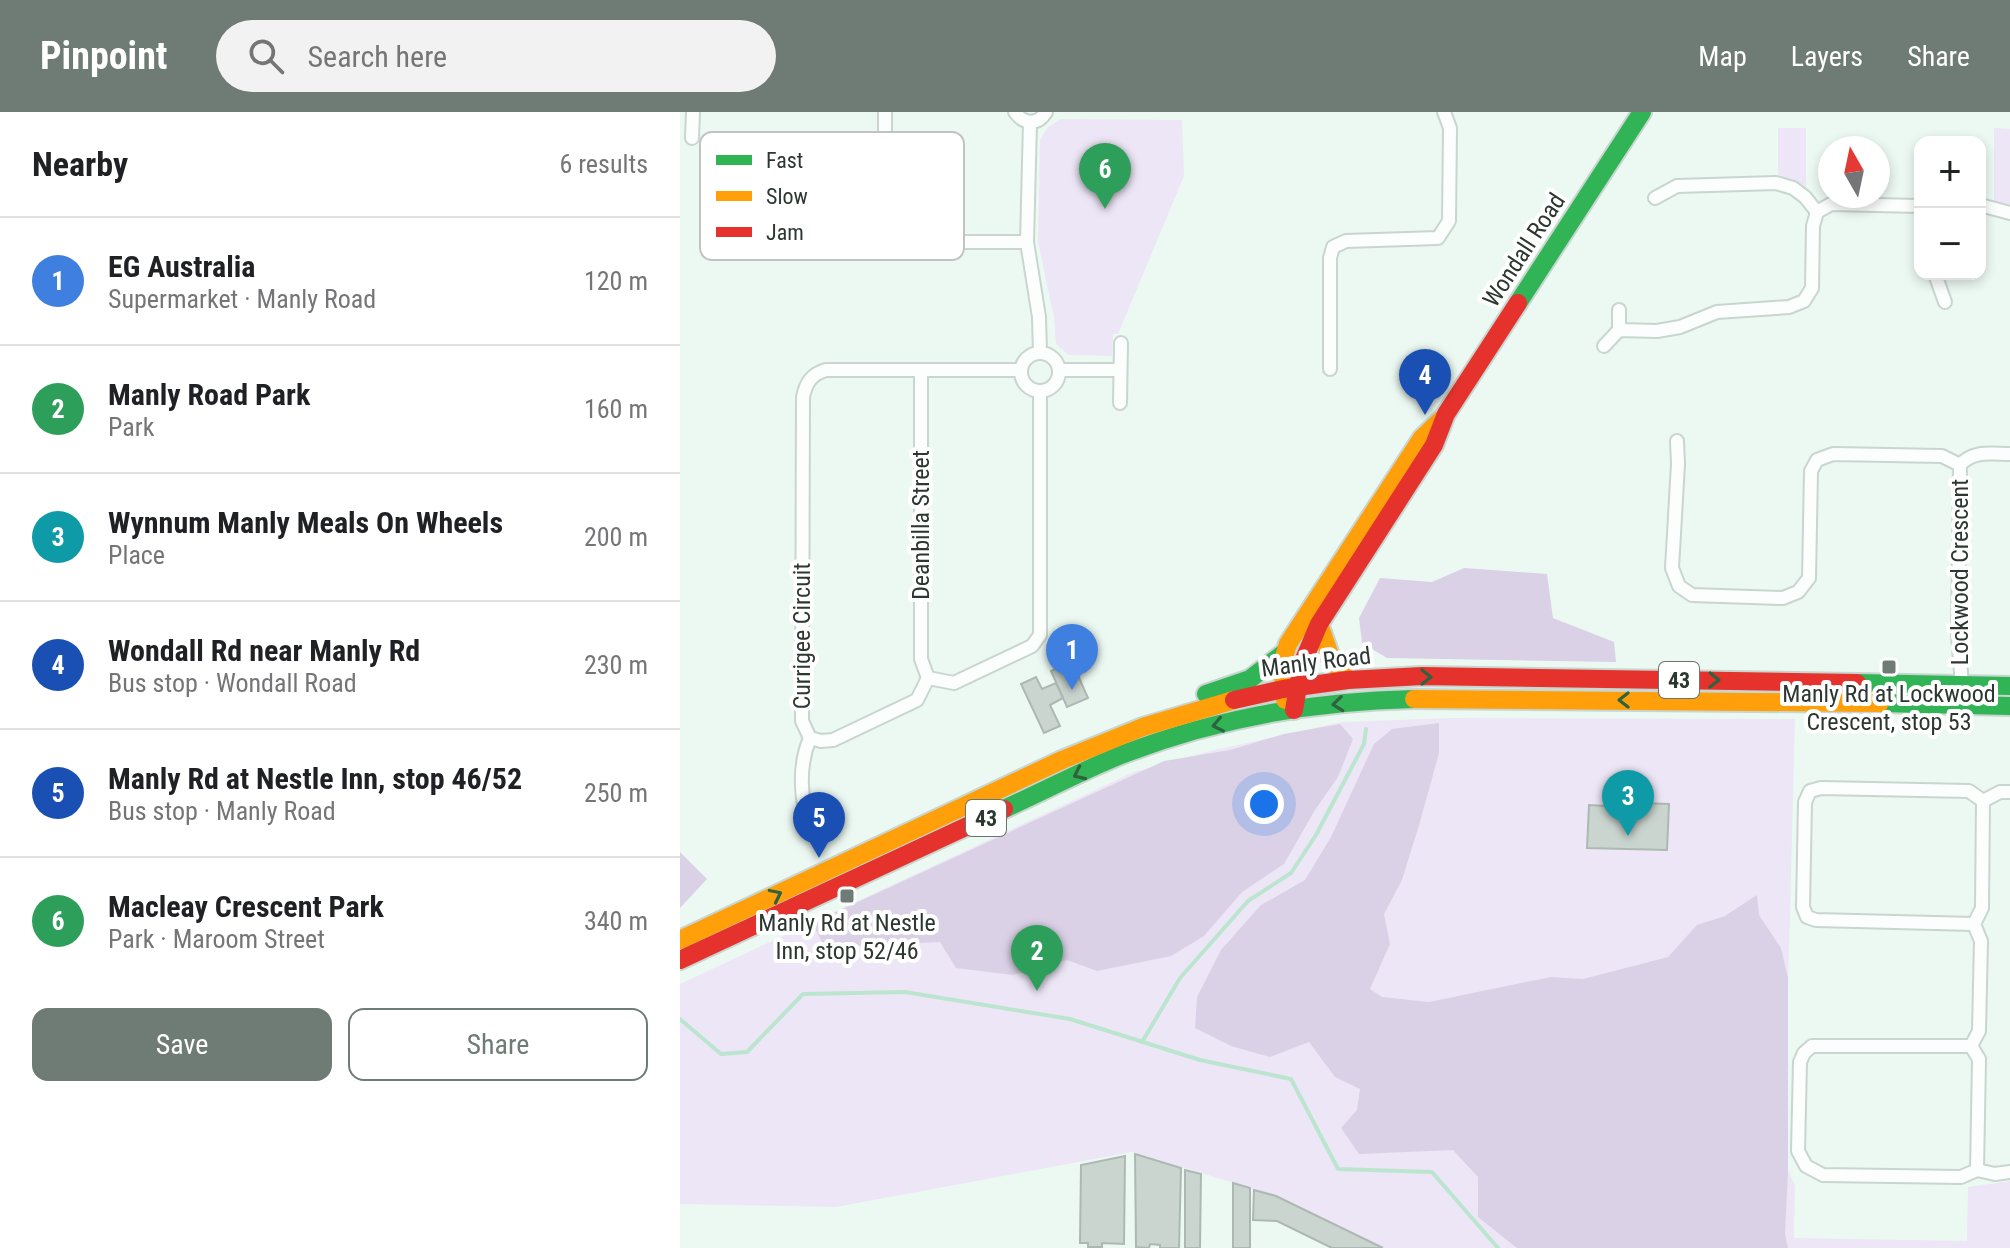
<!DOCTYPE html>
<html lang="en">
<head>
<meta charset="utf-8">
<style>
	:root { --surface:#fff; --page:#f2f2f2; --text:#202124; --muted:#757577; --line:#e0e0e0; --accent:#6f7b75 }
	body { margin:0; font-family:"Roboto Condensed",sans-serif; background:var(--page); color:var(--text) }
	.controls { position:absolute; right:24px; top:24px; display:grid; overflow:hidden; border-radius:16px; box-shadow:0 4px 12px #0003 }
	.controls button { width:72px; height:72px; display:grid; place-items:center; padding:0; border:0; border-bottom:2px solid var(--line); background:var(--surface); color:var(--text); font:40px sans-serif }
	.compass { position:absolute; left:1138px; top:24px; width:72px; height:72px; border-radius:50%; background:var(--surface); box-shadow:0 4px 12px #0003; rotate:351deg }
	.you { position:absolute; left:584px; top:692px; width:28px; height:28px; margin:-20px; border:6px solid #fff; border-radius:50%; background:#1a73e8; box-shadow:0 0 0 12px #1a73e833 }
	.badge { display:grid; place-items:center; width:52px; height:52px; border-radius:50%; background:var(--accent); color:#fff; font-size:26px; font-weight:700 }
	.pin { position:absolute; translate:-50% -66px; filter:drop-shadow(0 2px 4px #0008) }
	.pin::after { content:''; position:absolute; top:42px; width:28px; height:24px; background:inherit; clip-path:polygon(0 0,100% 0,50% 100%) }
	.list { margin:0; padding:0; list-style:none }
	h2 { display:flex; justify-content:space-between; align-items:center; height:104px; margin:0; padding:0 32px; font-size:34px }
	h2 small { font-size:26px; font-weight:400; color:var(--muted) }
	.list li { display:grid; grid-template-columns:52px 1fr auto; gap:24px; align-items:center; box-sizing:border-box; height:128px; padding:0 32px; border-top:2px solid var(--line) }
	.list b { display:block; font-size:30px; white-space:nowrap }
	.list p { margin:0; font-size:26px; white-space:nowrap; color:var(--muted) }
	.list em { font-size:26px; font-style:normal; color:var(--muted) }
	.actions { display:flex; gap:16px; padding:24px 32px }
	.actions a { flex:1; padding:18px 0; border:2px solid var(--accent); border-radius:16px; text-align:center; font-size:28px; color:var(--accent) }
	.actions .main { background:var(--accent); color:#fff }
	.icon { flex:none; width:44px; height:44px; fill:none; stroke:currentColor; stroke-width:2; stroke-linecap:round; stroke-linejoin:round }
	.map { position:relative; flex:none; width:1330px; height:1136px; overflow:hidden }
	header { display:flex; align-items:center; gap:48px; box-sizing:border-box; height:112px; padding:0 40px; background:var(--accent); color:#fff }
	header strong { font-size:38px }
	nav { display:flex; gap:44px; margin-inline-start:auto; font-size:28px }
	.search { width:560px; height:72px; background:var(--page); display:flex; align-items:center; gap:20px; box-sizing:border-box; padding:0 28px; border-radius:44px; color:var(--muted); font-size:30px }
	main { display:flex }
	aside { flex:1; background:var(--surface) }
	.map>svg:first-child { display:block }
	.green { fill:#ede6f6 }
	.forest { fill:#dad1e6 }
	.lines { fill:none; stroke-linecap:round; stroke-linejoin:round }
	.stream { stroke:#bbe5cf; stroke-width:4 }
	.building { fill:#cad5cf; stroke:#adb8b2; stroke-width:2 }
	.street-casing { stroke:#c9d5cf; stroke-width:16 }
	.fast-casing { stroke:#c9d5cf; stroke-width:22 }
	.slow-casing { stroke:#c9d5cf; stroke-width:22 }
	.jam-casing { stroke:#c9d5cf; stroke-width:22 }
	.street { stroke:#fcfefd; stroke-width:12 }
	.fast { stroke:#30b455; stroke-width:18 }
	.slow { stroke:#ff9f0a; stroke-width:18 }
	.jam { stroke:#e5322d; stroke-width:18 }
	.oneway { stroke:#2d633e }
	.poi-dot { fill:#6f7b75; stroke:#fff; stroke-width:3 }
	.labels { text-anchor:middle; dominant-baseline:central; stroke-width:8; stroke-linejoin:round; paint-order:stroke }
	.shield { fill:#fff; stroke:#6b736f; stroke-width:2 }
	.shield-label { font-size:22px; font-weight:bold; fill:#2c3731 }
	.street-label { font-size:24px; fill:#2c3731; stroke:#fff }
	.poi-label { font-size:24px; fill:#2c3731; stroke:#fff }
	.key { fill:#fff; stroke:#c0c3c1; stroke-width:2 }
	.key-label { font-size:22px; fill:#2c3731 }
</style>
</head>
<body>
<header>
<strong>Pinpoint</strong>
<div class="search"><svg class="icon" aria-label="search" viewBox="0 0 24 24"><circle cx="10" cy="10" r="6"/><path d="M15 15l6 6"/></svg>Search here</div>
<nav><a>Map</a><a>Layers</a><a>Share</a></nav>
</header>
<main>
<aside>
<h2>Nearby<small>6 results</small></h2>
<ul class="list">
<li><span class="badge" style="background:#3f7fe0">1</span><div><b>EG Australia</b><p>Supermarket · Manly Road</p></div><em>120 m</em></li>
<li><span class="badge" style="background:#2e9e5b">2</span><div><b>Manly Road Park</b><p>Park</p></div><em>160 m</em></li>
<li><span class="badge" style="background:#0f9aa8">3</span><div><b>Wynnum Manly Meals On Wheels</b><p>Place</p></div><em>200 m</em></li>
<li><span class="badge" style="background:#1a4fb4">4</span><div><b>Wondall Rd near Manly Rd</b><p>Bus stop · Wondall Road</p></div><em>230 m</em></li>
<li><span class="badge" style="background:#1a4fb4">5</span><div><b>Manly Rd at Nestle Inn, stop 46/52</b><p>Bus stop · Manly Road</p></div><em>250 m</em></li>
<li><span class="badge" style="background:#2e9e5b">6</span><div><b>Macleay Crescent Park</b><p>Park · Maroom Street</p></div><em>340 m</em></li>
</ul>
<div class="actions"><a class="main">Save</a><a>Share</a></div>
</aside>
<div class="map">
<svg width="1330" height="1136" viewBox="0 0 1330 1136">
	<rect width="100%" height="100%" fill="#ecf9f2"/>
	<!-- green -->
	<g class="green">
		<polygon points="381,7 502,8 504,64 438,222 433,222 432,244 389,243 376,232 374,205 358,130 360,28 368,15"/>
		<polygon points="1098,16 1126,16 1126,79 1098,62"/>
		<polygon points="1314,16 1330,17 1330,94 1314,89"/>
		<polygon points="771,606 1115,607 1107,918 1108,1058 1115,1074 1114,1126 1287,1129 1288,1075 1330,1069 1330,1136 705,1136 594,1083 452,1040 156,1095 0,1092 0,872 454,660 530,639 662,610"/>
	</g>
	<!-- forest -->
	<g class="forest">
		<polygon points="784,456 867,462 873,506 934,530 936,550 707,546 682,531 679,506 700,466 752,470"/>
		<polygon points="759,611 759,641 740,710 722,768 704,802 710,832 690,877 702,885 749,890 871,865 903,867 988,845 1017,813 1045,804 1077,783 1079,803 1101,836 1108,866 1108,1058 1105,1122 1108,1136 837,1136 798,1105 798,1065 773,1038 679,1042 661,1016 677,998 680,977 655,965 629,930 590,945 551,934 515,916 517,885 541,838 581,793 625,768 651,725 694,632 712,617"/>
		<polygon points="660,612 673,627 658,665 635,698 604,752 562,780 524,824 491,844 417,859 387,848 333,863 276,856 260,830 145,835 132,811 484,649 550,638 604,622"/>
		<polygon points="0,740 27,767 0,796"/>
	</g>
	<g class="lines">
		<!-- stream -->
		<g class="stream">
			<polyline points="0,907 41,942 67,940 123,882 225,880 390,907 520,948 611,967 658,1057 752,1060 818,1136"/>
			<polyline points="462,930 500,866 568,789 611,761 636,723 684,632 686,617"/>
		</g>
	</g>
	<!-- building -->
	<g class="building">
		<polygon points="392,550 408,586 387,595 371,559"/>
		<polygon points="356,565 362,577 376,571 383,586 370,593 380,614 364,621 341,572"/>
		<polygon points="926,690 989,692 987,738 907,736 909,693 926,694"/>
		<polygon points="455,1042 501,1056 499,1136 480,1136 480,1133 470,1132 469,1136 456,1135"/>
		<polygon points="445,1044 444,1132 422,1131 422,1135 408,1135 408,1131 400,1131 401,1053"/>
		<polygon points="505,1058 521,1062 520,1136 505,1136"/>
		<polygon points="553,1071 570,1076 570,1136 553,1136"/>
		<polygon points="574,1078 596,1084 703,1136 652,1136 597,1109 573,1108"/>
	</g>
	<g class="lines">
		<!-- street casing -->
		<g class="street-casing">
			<g id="street">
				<polyline points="205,0 205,27"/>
				<path d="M335,0C344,13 358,13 366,0"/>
				<polyline points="350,10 347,130 359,205 360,241"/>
				<polyline points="12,26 13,0"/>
				<polyline points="975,86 997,74 1096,71 1113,76 1125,85 1137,100"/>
				<polyline points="1300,93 1330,101"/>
				<polyline points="138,130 347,130"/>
				<polyline points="1255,162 1265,190"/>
				<polyline points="939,198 939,218"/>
				<polyline points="924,234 939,218 977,219 1000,215 1037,200 1109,195 1124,189 1132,176 1133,114 1137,100 1151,92 1240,94"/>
				<circle cx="360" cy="260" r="19"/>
				<polyline points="650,257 650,146 653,135 666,129 758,126 769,109 770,16 764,0"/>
				<polyline points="241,258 241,547 248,566"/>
				<path d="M341,258H146C132,262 126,270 123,285L122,609L130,626L141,629L153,628L237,588L248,566L274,571L352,534L360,523V279"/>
				<polyline points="379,258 440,258"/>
				<polyline points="440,291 441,231"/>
				<polyline points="997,329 998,352 992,456 999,474 1012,483 1103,486 1118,480 1129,466 1131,359 1137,348 1153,342 1262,344 1280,353"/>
				<path d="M1282,573L1278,524L1280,353C1293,338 1311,342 1330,342"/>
				<path d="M130,626C118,654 120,689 131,717"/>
				<polyline points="1330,680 1320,680 1303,689 1302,796 1294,812 1301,829 1299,919 1291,934 1299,947 1297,1058 1315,1062 1330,1060"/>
				<polyline points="1294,812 1136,808 1127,805 1123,795 1125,690 1130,679 1141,676 1289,679 1303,689"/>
				<polyline points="1291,934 1132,934 1124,941 1120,950 1118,1039 1126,1054 1143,1063 1281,1065 1297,1058"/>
			</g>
		</g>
		<!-- fast casing -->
		<g class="fast-casing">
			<g id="fast">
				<polyline points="838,191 962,0"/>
				<polyline points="1177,571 1330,574"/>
				<polyline points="526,582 570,567 604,541"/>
				<polyline points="1200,591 1330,594"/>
				<path d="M324,697C364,679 405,657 446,641C538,606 637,589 734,587"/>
			</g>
		</g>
		<!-- slow casing -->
		<g class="slow-casing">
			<g id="slow">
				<polyline points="639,512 652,549 668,568"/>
				<polyline points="734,587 1200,591"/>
				<polyline points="605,588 602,551 608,532 742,326 762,307"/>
				<polyline points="0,828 382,648 463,615 554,588"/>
			</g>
		</g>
		<!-- jam casing -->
		<g class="jam-casing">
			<g id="jam">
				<polyline points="554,588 603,577 668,568 742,564 1177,571"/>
				<polyline points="614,598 622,552 639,512 754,333 766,302 838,191"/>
				<polyline points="0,848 324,697"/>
			</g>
		</g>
		<!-- street -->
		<use href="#street" class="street"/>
		<!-- fast -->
		<use href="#fast" class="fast"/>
		<!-- slow -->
		<use href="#slow" class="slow"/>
		<!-- jam -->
		<use href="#jam" class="jam"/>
	</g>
	<!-- one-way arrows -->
	<defs><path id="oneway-chevron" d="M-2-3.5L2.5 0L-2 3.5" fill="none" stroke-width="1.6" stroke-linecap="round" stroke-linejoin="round" transform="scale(2)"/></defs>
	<g class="oneway">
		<use href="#oneway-chevron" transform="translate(746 565)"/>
		<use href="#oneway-chevron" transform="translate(1034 568) rotate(1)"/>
		<use href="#oneway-chevron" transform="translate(944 588) rotate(180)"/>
		<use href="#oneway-chevron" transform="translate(658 592) rotate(174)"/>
		<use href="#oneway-chevron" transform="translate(538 613) rotate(168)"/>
		<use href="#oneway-chevron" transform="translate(399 662) rotate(155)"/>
		<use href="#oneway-chevron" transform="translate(96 783) rotate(-26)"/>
	</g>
	<!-- markers -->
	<g class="poi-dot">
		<rect x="1201" y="547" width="16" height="16" rx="4"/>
		<rect x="159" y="776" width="16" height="16" rx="4"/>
	</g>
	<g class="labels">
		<!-- shield labels -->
		<g class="shield">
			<rect x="979" y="550" width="40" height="36" rx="6"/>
			<rect x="286" y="688" width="40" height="36" rx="6"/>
		</g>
		<g class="shield-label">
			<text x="999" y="568">43</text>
			<text x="306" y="706">43</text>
		</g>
		<!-- street labels -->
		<g class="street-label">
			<text transform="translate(844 138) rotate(-57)">Wondall Road</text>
			<text transform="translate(241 413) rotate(-90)">Deanbilla Street</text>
			<text transform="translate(1280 460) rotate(-90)">Lockwood Crescent</text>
			<text transform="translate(122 524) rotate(-90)">Currigee Circuit</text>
			<text transform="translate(636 550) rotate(-7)">Manly Road</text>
		</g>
		<!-- poi labels -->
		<g class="poi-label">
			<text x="1209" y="582">Manly Rd at Lockwood<tspan x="1209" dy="28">Crescent, stop 53</tspan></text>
			<text x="167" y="811">Manly Rd at Nestle<tspan x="167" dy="28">Inn, stop 52/46</tspan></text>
		</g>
	</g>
	<!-- legend -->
	<rect x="20" y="20" width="264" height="128" rx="12" class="key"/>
	<rect x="36" y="43" width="36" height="10" fill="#30b455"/>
	<rect x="36" y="79" width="36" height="10" fill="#ff9f0a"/>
	<rect x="36" y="115" width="36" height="10" fill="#e5322d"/>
	<g class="key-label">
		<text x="86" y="56">Fast</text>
		<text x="86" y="92">Slow</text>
		<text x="86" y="128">Jam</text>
	</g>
</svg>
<div class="controls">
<button>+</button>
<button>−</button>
</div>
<svg class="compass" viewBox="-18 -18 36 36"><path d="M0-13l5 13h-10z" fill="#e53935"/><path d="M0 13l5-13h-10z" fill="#757577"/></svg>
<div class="you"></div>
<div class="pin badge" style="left:392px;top:578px;background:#3f7fe0">1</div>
<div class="pin badge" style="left:357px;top:879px;background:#2e9e5b">2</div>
<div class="pin badge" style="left:948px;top:724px;background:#0f9aa8">3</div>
<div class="pin badge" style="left:745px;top:303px;background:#1a4fb4">4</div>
<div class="pin badge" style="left:139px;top:746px;background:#1a4fb4">5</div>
<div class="pin badge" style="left:425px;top:97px;background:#2e9e5b">6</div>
</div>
</main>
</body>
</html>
